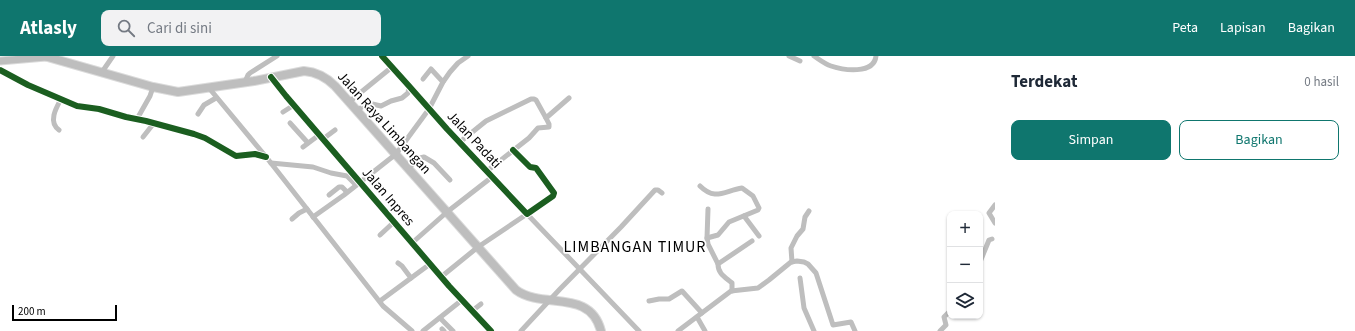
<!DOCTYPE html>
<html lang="id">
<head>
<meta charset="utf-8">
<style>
	:root { --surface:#fff; --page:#f2f2f3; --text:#1f2937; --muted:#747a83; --line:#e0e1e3; --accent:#0f766e }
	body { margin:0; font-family:"Source Sans 3",sans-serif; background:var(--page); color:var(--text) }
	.controls { position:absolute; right:12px; bottom:12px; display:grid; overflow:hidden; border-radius:8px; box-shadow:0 1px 3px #0004 }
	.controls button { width:36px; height:36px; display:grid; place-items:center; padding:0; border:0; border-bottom:1px solid var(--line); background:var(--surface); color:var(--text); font:20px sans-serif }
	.scale { position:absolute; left:12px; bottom:10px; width:105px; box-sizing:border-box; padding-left:4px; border:2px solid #000; border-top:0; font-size:11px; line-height:14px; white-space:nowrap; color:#000; -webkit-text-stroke:3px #fff; paint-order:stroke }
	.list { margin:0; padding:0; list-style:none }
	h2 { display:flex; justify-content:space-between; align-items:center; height:52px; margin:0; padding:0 16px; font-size:17px }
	h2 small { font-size:13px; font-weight:400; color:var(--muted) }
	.actions { display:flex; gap:8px; padding:12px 16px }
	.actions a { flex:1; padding:9px 0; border:1px solid var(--accent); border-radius:8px; text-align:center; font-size:14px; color:var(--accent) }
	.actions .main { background:var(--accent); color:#fff }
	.icon { flex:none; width:22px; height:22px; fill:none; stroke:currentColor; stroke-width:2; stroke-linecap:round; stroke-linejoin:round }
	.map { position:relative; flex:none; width:995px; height:275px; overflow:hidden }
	header { display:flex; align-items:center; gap:24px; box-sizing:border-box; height:56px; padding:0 20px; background:var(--accent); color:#fff }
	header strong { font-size:19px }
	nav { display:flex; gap:22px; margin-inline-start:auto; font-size:14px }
	.search { width:280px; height:36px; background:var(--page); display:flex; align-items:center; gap:10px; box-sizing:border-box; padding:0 14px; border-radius:8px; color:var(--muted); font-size:15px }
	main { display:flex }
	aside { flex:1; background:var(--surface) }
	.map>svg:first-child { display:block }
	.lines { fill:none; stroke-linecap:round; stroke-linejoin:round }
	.major-casing { stroke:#dbdbdb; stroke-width:9 }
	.highway-casing { stroke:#dbdbdb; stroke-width:10 }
	.minor { stroke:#bebebe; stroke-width:5 }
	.major { stroke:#bebebe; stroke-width:7 }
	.highway { stroke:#bebebe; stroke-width:8 }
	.cycleway-casing { stroke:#fff; stroke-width:8 }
	.cycleway { stroke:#1b5e20; stroke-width:6 }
	.labels { text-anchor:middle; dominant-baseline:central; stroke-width:3.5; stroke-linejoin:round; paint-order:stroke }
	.street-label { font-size:14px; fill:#000; stroke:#fff }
	.quarter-label { font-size:16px; letter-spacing:1px; fill:#000; stroke:#fff }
</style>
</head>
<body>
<header>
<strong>Atlasly</strong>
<div class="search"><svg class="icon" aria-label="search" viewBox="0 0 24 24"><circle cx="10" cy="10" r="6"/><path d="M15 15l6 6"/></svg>Cari di sini</div>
<nav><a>Peta</a><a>Lapisan</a><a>Bagikan</a></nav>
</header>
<main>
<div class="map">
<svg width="995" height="275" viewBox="0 0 995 275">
	<rect width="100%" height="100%" fill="#fff"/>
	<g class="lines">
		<!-- major casing -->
		<g class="major-casing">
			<polyline id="major" points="0,5 46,1"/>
		</g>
		<!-- highway casing -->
		<g class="highway-casing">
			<path id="highway" d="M44,0L153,31L178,36L254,25L304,15C317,16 326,21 335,30L516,234C543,254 590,232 601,275"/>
		</g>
		<!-- minor -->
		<g class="minor">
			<polyline points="382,0 409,30 447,73 527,158 553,140 554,137 536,112 530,111 513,94"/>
			<polyline points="789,0 800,5"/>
			<path d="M814,0C820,4 825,8 831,10C843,14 874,19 876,0"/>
			<polyline points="0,14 28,29 77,50 99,53 126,61 146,65 194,78 205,82 236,100 255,98 266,101"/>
			<polyline points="102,16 113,0"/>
			<polyline points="271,21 286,40 449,230 491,275"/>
			<polyline points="423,23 431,13 443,26"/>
			<polyline points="245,26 248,19 250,17 277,0"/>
			<polyline points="209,32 267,102 383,250 412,275"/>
			<polyline points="349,46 392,11"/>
			<polyline points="356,55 368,47 381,50 391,45 402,42 408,37 409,30"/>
			<polyline points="283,56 294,49"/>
			<polyline points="198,58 204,49 216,42"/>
			<polyline points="137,63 150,40 153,31"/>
			<polyline points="290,67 308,87"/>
			<path d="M59,74C48,66 56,52 61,43"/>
			<polyline points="143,81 154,67"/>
			<polyline points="323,83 335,74"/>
			<polyline points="460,86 486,65 531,43 534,43 536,44 546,62 569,42"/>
			<polyline points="303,91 319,79"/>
			<polyline points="271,107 313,111 331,117 347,120 356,129"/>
			<polyline points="408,112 420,102 424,101 434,107 450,124"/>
			<polyline points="487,115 529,82 538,72 549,71 549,68 546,62"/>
			<path d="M700,130C715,145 724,135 742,132L753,140L759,152L758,154L729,166L718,179L707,182L708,188L718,208"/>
			<polyline points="329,139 339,131 342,131 347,136"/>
			<polyline points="995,149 989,157 995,167"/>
			<polyline points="744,160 759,180"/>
			<polyline points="313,161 344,139 396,98 429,53 443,26 450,16 458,7 468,0"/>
			<polyline points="292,163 299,157 307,153"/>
			<polyline points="380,179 394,166"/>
			<polyline points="707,182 708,153"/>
			<polyline points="412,187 447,156 492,121"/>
			<polyline points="792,206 791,192 797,180 803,173 805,161 809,155"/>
			<polyline points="980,206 989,184 992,183"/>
			<polyline points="398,207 402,210 411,222"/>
			<polyline points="441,221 478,191 527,158 639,275"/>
			<polyline points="800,222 804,252 814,275"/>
			<path d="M732,235V227C725,221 718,218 718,208L752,185"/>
			<polyline points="380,245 430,208"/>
			<polyline points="649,245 659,243 669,243 682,235 702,257"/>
			<polyline points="472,255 481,248"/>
			<polyline points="697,261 705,275"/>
			<polyline points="440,262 453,275"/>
			<polyline points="442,273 444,275"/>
			<polyline points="423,275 462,244"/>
			<polyline points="521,275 560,233 621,171 655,134 658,134 662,137"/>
			<polyline points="678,275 731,235 758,232 769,224 791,206 797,205 804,206 808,208 816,217 833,269 851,266 855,275"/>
			<polyline points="940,275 946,269 944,261 950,255"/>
		</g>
		<!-- major -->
		<use href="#major" class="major"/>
		<!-- highway -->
		<use href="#highway" class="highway"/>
		<!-- cycleway casing -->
		<g class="cycleway-casing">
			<g id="cycleway">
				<polyline points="382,0 409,30 447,73 527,158 553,140 554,137 536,112 530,111 513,94"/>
				<polyline points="0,14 28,29 77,50 99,53 126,61 146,65 194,78 205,82 236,100 255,98 266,101"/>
				<polyline points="271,21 286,40 449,230 491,275"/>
			</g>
		</g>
		<!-- cycleway -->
		<use href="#cycleway" class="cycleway"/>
	</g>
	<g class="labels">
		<!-- street labels -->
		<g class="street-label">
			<text transform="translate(384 67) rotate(48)">Jalan Raya Limbangan</text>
			<text transform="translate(474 84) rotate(47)">Jalan Padati</text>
			<text transform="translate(388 141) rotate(49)">Jalan Inpres</text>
		</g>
		<!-- quarter labels -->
		<g class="quarter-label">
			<text x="635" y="191">LIMBANGAN TIMUR</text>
		</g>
	</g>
</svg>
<div class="controls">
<button>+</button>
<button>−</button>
<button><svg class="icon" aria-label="layers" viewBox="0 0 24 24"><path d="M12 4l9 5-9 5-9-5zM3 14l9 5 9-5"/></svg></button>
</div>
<div class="scale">200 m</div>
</div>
<aside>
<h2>Terdekat<small>0 hasil</small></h2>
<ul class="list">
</ul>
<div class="actions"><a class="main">Simpan</a><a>Bagikan</a></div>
</aside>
</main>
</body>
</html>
